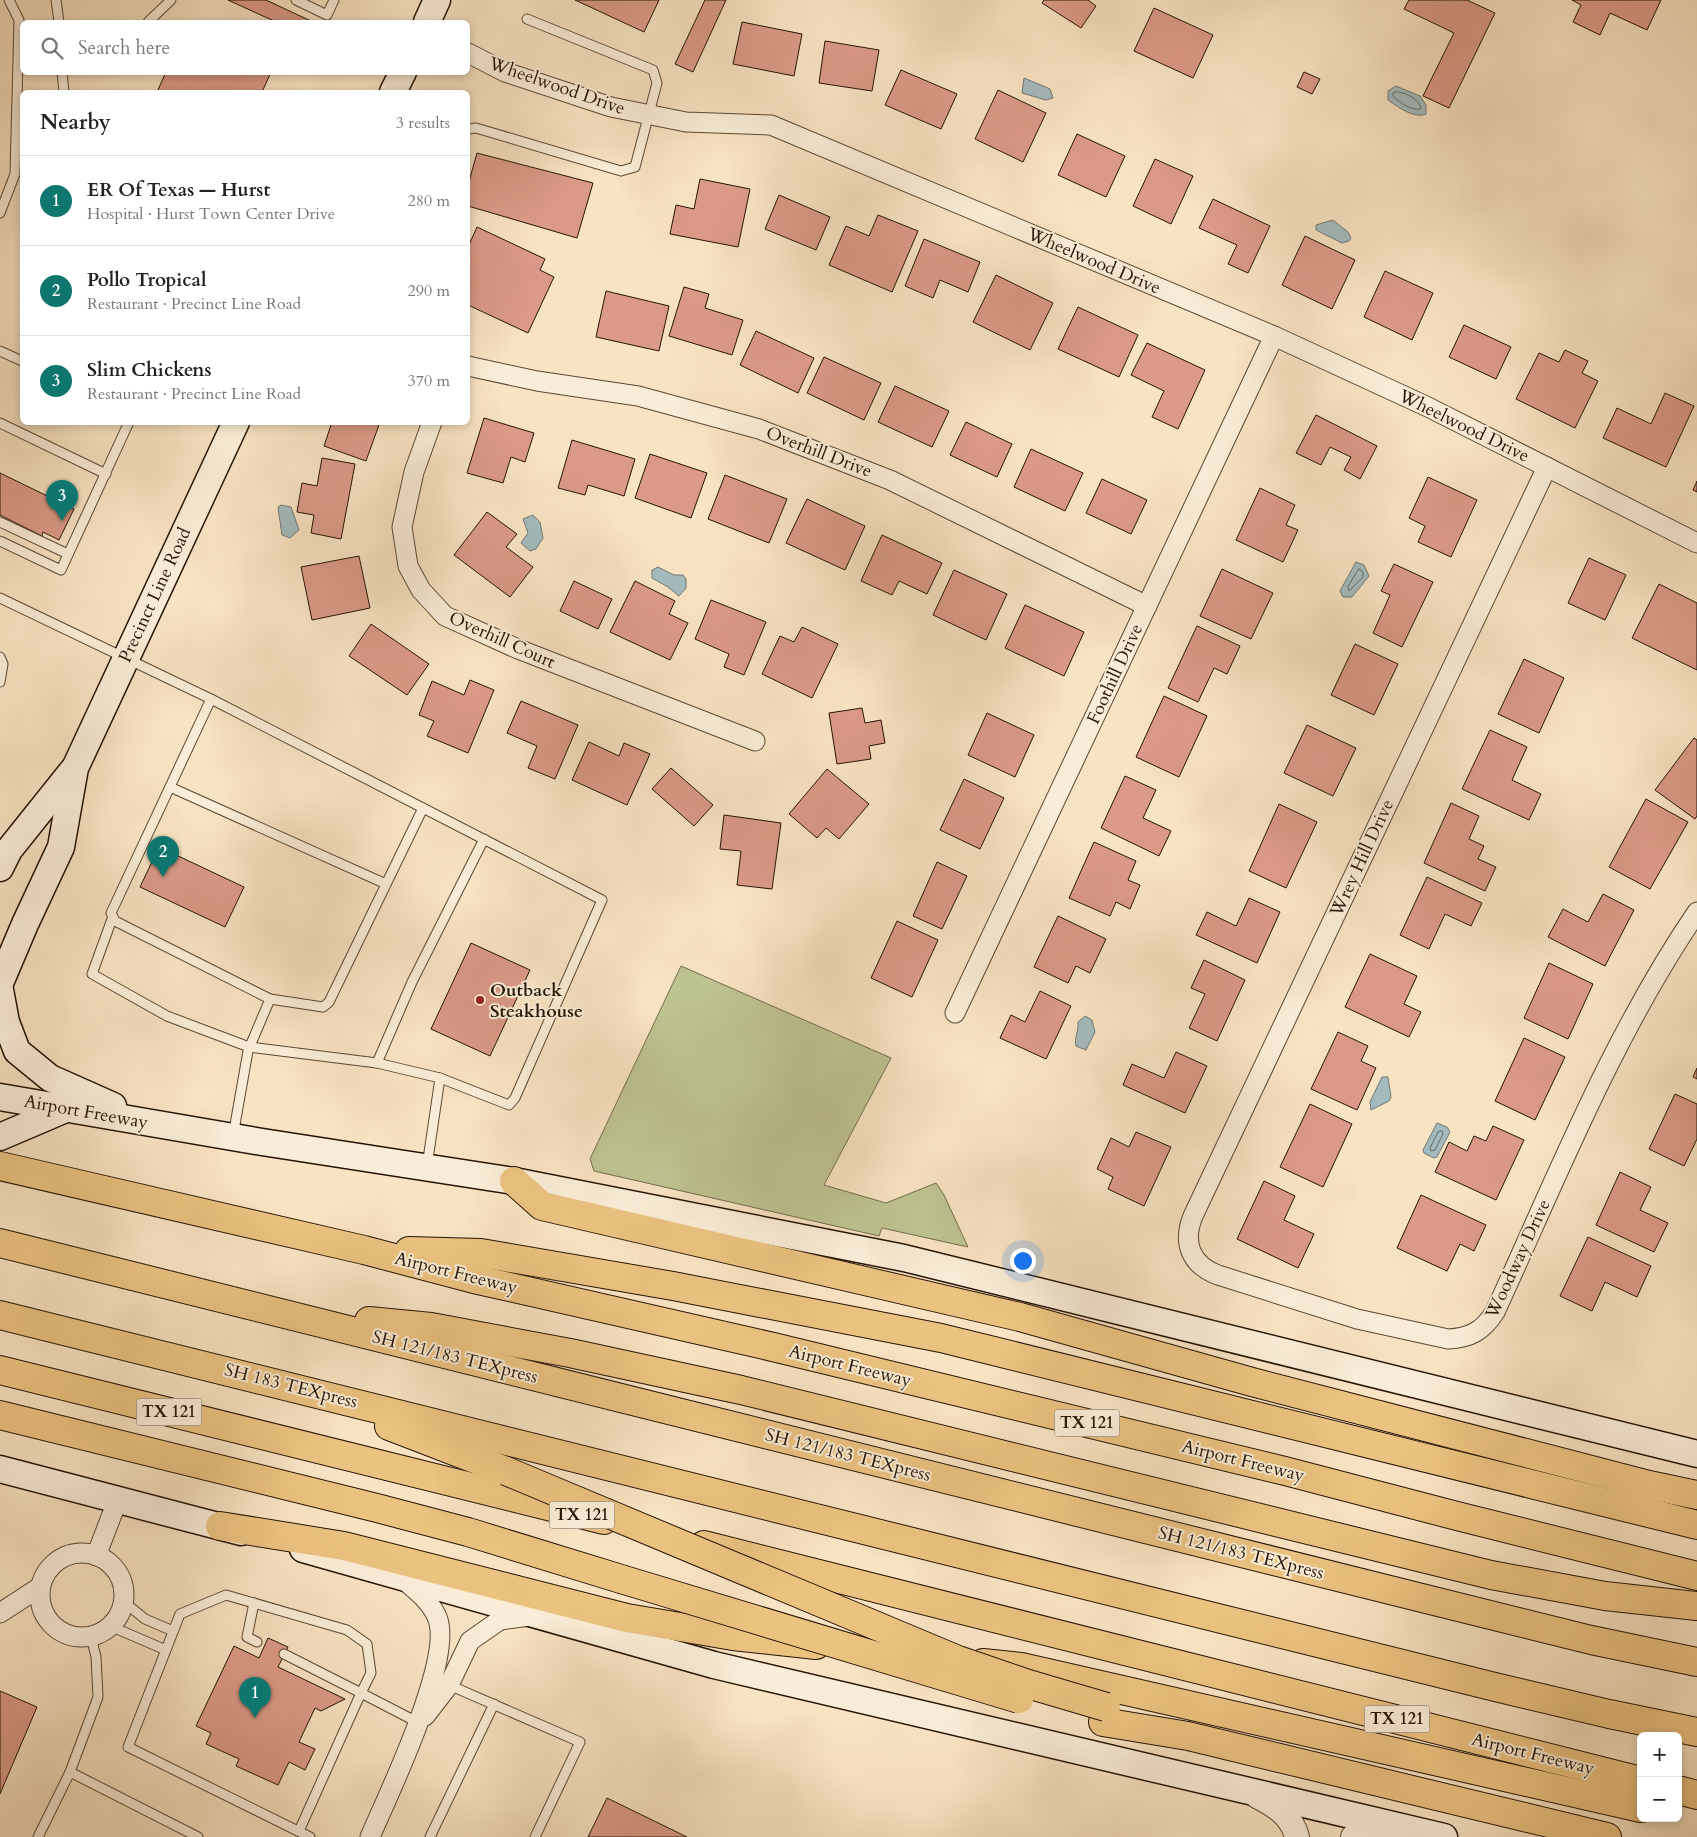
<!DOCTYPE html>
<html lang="en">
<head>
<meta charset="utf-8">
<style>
	:root { --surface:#fff; --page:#f6f6f6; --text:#222; --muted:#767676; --line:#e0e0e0; --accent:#0f766e }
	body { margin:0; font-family:Cardo,serif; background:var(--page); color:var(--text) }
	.controls { position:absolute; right:15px; bottom:15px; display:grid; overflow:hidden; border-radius:8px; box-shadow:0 2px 8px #0003 }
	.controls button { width:45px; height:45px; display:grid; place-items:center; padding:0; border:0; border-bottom:1px solid var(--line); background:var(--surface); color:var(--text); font:25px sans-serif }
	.you { position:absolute; left:1022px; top:1260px; width:18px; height:18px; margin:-12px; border:4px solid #fff; border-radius:50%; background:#1a73e8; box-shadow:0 0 0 8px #1a73e833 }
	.badge { display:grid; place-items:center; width:32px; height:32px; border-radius:50%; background:var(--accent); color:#fff; font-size:16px; font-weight:700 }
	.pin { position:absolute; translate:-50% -41px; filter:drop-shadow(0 1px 2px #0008) }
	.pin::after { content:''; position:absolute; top:26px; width:18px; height:15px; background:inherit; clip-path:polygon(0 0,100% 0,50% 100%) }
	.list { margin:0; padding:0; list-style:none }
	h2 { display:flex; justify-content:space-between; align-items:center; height:65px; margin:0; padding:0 20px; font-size:21px }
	h2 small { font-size:16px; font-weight:400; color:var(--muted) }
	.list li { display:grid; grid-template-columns:32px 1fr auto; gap:15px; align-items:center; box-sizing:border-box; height:90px; padding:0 20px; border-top:1px solid var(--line) }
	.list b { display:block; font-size:19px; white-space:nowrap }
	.list p { margin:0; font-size:16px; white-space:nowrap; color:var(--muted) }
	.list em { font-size:16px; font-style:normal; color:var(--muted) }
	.icon { flex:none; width:28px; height:28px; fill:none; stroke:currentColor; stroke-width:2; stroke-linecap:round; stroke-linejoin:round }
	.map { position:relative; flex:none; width:1697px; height:1837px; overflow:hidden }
	.search { position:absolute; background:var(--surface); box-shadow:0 2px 8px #0003; left:20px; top:20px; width:450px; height:55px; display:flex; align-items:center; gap:12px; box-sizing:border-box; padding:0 18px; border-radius:8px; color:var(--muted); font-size:19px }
	.panel { position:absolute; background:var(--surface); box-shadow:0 2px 8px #0003; left:20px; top:90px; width:450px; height:335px; border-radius:8px }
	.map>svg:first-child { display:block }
	.green { fill:#bec392; stroke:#726c4c }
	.water { fill:#a3bbbe; stroke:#717874 }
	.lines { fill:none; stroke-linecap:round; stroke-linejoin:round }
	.shore { stroke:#646862; stroke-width:1 }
	.building { fill:#db9a87; stroke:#251405 }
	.service-casing { stroke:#5a4834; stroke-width:11 }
	.minor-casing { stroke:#5a4834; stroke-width:21 }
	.tertiary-casing { stroke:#5a4834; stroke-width:26 }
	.secondary-casing { stroke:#251405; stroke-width:29 }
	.motorway-casing { stroke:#251405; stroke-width:30 }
	.service { stroke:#faedd7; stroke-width:9 }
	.minor { stroke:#faedd7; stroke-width:19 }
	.tertiary { stroke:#faedd7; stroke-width:24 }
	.secondary { stroke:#faedd7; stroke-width:26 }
	.motorway { stroke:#ecc281; stroke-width:28 }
	.motorway-bridge-casing { stroke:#251405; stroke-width:30; stroke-linecap:butt }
	.motorway-bridge { stroke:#ecc281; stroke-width:28 }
	.poi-dot { fill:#8f2418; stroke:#faedd7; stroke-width:2 }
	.labels { text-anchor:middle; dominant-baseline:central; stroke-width:4; stroke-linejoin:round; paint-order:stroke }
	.shield { fill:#faedd7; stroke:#655544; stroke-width:1 }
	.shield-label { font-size:16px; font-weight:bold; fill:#251405 }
	.street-label { font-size:18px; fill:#251405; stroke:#faedd7 }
	.poi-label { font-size:18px; font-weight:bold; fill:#251405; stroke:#faedd7; text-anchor:start }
</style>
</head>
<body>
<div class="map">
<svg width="1697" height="1837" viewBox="0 0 1697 1837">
	<rect width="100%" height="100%" fill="#f8e3c2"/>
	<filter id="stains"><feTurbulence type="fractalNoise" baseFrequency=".004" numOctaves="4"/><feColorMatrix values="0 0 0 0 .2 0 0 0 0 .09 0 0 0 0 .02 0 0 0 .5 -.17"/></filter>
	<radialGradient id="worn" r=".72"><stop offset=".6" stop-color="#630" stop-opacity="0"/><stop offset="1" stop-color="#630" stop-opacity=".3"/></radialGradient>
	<!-- green -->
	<polygon class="green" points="681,966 891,1058 824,1185 886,1203 936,1183 944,1195 968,1247 882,1228 879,1236 594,1171 590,1159"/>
	<!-- water -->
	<g class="water">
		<polygon points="1024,78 1050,89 1053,98 1046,100 1022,93"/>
		<path d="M1396,86L1420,96L1426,105V114C1414,119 1398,107 1388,100V91Z"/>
		<polygon points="1333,220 1348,232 1351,238 1349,241 1342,243 1316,230 1316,225"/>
		<polygon points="281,505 291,507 299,530 290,538 282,535 278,507"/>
		<polygon points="533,515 540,522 543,538 536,549 530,551 521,543 528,533 523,519"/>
		<polygon points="1356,562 1364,565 1369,576 1352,597 1343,597 1340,591"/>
		<polygon points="658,567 674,575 683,575 686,579 686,588 679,596 668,587 652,578 652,570"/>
		<path d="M1085,1016L1092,1020L1095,1032L1086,1050L1076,1046C1074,1039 1079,1030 1078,1022Z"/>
		<polygon points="1382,1077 1388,1077 1391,1097 1389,1101 1371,1110 1370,1102"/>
		<polygon points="1437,1123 1447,1127 1450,1132 1437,1157 1434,1158 1424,1153 1423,1150"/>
	</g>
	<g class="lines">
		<!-- shore -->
		<g class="shore">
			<path d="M1394,92C1404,91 1420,99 1421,109C1412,111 1400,103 1393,96Z"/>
			<polygon points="1359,569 1363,572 1363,577 1349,591 1348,587"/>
			<polygon points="1442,1131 1443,1134 1435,1150 1431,1151 1430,1148 1438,1132"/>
		</g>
	</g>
	<!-- building -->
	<g class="building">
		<polygon points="228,0 266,0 313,22 276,22"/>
		<polygon points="575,0 659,0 644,32"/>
		<polygon points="705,0 726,0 693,72 675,64"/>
		<polygon points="1044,0 1088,0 1096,6 1081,28 1042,3"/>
		<polygon points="1409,0 1467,0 1495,13 1449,108 1423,96 1454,33 1404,9"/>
		<polygon points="1572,0 1661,0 1647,30 1610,13 1600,35 1573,22 1581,5"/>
		<polygon points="1154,8 1213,35 1193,78 1134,51"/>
		<polygon points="742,22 802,34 794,76 733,64"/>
		<polygon points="825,41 879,50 872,91 819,83"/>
		<polygon points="901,70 957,94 941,129 885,105"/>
		<polygon points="166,72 271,72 262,92 157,92"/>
		<polygon points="1304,72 1320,79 1312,94 1297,87"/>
		<polygon points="998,90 1046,113 1023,162 975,139"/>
		<polygon points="1077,134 1125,156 1106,197 1058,175"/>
		<polygon points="477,153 593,183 577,238 468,206 468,185"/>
		<polygon points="1155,159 1193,176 1171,224 1133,206"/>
		<polygon points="700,179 750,189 738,247 670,234 676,205 694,209"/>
		<polygon points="779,195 830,217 816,250 765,229"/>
		<polygon points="1213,199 1270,226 1248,273 1228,264 1237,245 1199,228"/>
		<polygon points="878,215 918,231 892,292 829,265 846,226 869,236"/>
		<polygon points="477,227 545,259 540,270 554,277 528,333 468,305 468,247"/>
		<polygon points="1305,236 1355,260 1332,309 1282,285"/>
		<polygon points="924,239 980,262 968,292 940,280 933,298 905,286"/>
		<polygon points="1385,271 1433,293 1412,340 1364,317"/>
		<polygon points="996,275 1053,303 1030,350 973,322"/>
		<polygon points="684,287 709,294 705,308 743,320 732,355 669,336"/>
		<polygon points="606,291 669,306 659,351 596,337"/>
		<polygon points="1078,307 1138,335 1119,377 1058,349"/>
		<polygon points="1464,325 1511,347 1496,379 1449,357"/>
		<polygon points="756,331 814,358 798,393 740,365"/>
		<polygon points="1147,343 1205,370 1178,429 1152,417 1164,391 1131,375"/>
		<polygon points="1565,350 1588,361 1582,373 1598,381 1575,428 1516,399 1539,353 1559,362"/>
		<polygon points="824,357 881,383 864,420 807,393"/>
		<polygon points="895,386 949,411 932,447 878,422"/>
		<polygon points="1665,393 1694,406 1666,467 1603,438 1617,408 1651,424"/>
		<polygon points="1316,415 1377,446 1360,479 1344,470 1351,457 1330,447 1321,465 1296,453"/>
		<polygon points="484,418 534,433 525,462 511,457 503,483 467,473"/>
		<polygon points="332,422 380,422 366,461 324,446"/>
		<polygon points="966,422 1012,444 997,477 950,455"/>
		<polygon points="572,440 635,459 624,496 588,485 585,495 558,488"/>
		<polygon points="1031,449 1083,473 1065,511 1014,487"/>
		<polygon points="650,454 707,473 691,518 635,498"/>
		<polygon points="322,458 355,464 341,539 311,533 314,515 297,512 302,483 317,486"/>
		<polygon points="0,473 74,509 59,540 43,532 42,536 0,515"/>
		<polygon points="725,475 787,499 769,543 708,519"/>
		<polygon points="1428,477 1477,500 1451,557 1418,542 1425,526 1409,518"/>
		<polygon points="1102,479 1147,500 1131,534 1086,513"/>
		<polygon points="1697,481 1697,492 1693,490"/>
		<polygon points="1260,488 1295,505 1286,525 1298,530 1283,562 1236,540"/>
		<polygon points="807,499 865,526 845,570 786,543"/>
		<polygon points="487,512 517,534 506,547 533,567 510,597 454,555"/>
		<polygon points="882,535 942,563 927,594 899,581 892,595 861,581"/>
		<polygon points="359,556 370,608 312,620 301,567"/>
		<polygon points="1589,558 1626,575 1605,620 1568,603"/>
		<polygon points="1394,564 1433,582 1402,647 1373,633 1390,595 1381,591"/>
		<polygon points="1222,569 1273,593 1251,639 1200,616"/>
		<polygon points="954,570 1007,594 986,640 933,615"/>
		<polygon points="574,581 612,599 598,629 560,611"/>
		<polygon points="635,581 675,601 669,614 688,623 670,660 610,632"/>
		<polygon points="1659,584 1697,603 1697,670 1632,638"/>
		<polygon points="711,600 766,622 744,675 724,667 729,654 695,639"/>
		<polygon points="1025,605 1084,632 1064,676 1005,648"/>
		<polygon points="371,624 429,664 407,695 349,656"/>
		<polygon points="1197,626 1240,646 1227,674 1214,668 1198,702 1168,688"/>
		<polygon points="802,627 838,644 812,698 762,674 780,636 794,642"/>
		<polygon points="1355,644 1398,664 1374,715 1331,695"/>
		<polygon points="1524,659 1564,678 1539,733 1498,714"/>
		<polygon points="470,680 494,690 468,753 427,736 434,721 419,715 432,681 464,695"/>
		<polygon points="1164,696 1207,716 1179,777 1136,757"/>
		<polygon points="521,701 578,725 555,779 528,768 537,746 507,733"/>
		<polygon points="862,708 865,723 881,720 885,743 869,746 871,759 837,764 829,713"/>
		<polygon points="987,713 1034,735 1015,777 968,755"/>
		<polygon points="1307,725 1356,748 1333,796 1284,773"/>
		<polygon points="1490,730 1527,747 1512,780 1541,794 1529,820 1462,789"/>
		<polygon points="1694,738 1697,740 1697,816 1695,819 1655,790"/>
		<polygon points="589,742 619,756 624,743 650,754 627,805 572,780"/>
		<polygon points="671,768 713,805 694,826 652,789"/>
		<polygon points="827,769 869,804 839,839 826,828 817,838 789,814"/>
		<polygon points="1125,776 1156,790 1143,818 1171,831 1159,856 1101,828"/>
		<polygon points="964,779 1004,798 980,849 940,830"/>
		<polygon points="1646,799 1688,822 1650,889 1609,867"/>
		<polygon points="1451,803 1479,816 1469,839 1484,846 1478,859 1496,867 1485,891 1424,863"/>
		<polygon points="1279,804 1317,822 1286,888 1249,871"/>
		<polygon points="724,815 781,823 772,889 737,885 741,851 720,849"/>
		<polygon points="1094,842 1136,861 1128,880 1140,885 1130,909 1116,902 1110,916 1069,898"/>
		<polygon points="159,847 244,887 225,927 140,887"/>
		<polygon points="937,862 967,876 942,929 913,916"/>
		<polygon points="1427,877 1482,903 1471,926 1445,914 1429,949 1400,935"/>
		<polygon points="1603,894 1634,910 1605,966 1548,937 1563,909 1588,922"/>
		<polygon points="1249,898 1280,912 1257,963 1196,935 1207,912 1236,926"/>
		<polygon points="1058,916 1106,939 1090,973 1076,966 1068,983 1034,967"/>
		<polygon points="897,921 938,940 912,997 871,978"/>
		<polygon points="471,943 530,970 490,1056 431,1029"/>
		<polygon points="1370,954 1417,976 1404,1004 1421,1012 1409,1037 1345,1007"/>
		<polygon points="1204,960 1245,980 1217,1041 1189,1028 1205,994 1191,988"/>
		<polygon points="1549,963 1593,984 1568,1039 1524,1018"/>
		<polygon points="1040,991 1071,1006 1046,1059 1000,1038 1011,1015 1025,1022"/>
		<polygon points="1338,1032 1368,1046 1361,1061 1376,1068 1357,1110 1311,1089"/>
		<polygon points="1524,1038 1565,1057 1535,1120 1495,1101"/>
		<polygon points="1176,1052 1207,1066 1185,1113 1123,1085 1132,1064 1164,1078"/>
		<polygon points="1697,1068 1697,1079 1693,1077"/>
		<polygon points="1675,1094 1697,1104 1697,1139 1684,1166 1649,1149"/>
		<polygon points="1310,1104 1352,1124 1323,1187 1280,1167"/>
		<polygon points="1493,1126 1524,1140 1496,1200 1435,1172 1449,1142 1467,1151 1474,1136 1486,1141"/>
		<polygon points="1136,1132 1171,1147 1144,1206 1108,1189 1113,1177 1097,1169 1111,1138 1129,1147"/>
		<polygon points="1620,1172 1651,1187 1640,1210 1668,1223 1654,1252 1596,1225"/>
		<polygon points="1264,1181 1295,1196 1284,1220 1314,1234 1298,1268 1237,1239"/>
		<polygon points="1421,1195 1486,1225 1474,1251 1460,1244 1447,1271 1397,1248"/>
		<polygon points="1588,1237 1651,1266 1637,1297 1605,1282 1592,1311 1560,1296"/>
		<polygon points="268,1638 288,1647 278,1667 345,1699 321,1711 315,1708 299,1742 315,1749 305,1770 289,1762 278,1785 236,1766 239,1759 206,1744 211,1733 196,1726 234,1646 259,1658"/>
		<polygon points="0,1691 37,1707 0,1794"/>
		<polygon points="607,1798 687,1837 588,1837"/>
	</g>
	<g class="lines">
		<!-- service casing -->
		<g class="service-casing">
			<g id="service">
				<polyline points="56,0 59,22"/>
				<polyline points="296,0 327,15 334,0"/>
				<polyline points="148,22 171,0"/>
				<polyline points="62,72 64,92"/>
				<polyline points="468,129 476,128 621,171 635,167 657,83 653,70 527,19"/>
				<polyline points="0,213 15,174 19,20 9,0"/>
				<polyline points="0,351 22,361"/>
				<polyline points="0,423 106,474"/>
				<polyline points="0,522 68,554"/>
				<polyline points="0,541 61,570 129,422"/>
				<polyline points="0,598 211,699 111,913 115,921 270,999 248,1051 233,1136"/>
				<polyline points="0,657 3,664 0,682"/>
				<polyline points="211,699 602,900 515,1098 509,1105 440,1078"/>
				<polyline points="170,787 386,884"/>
				<polyline points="112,919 92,974 167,1016 249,1047 377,1063 440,1078 427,1166"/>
				<polyline points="270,999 323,1007 329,1002 423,808"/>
				<polyline points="377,1063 412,982 484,839"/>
				<polyline points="124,1602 145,1619 173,1631"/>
				<polyline points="254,1603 247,1637 257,1642"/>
				<polyline points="110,1626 166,1650"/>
				<polyline points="284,1654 361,1693 299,1831"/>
				<polyline points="449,1685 580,1742 535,1837"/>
				<polyline points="70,1772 98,1697 96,1657 91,1636"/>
				<polyline points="38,1837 70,1772 198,1837"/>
				<polyline points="310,1837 128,1747 180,1614 226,1595 347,1630 367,1644 371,1673 361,1693 419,1723"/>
				<polyline points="430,1837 494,1704"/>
			</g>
		</g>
		<!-- minor casing -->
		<g class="minor-casing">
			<g id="minor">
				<polyline points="468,53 505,72 611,107 686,122 771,125 1274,336 1428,407 1697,543"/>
				<polyline points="468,366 537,381 638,396 759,429 890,480 1147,606"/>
				<polyline points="432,422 414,472 402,527 408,566 421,590 445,616 518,649 755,741"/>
				<path d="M1547,467L1193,1216C1182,1243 1191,1265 1218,1275L1357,1319L1448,1339C1470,1338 1483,1331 1495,1312C1557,1177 1613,1035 1697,912"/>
				<polyline points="955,1013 1274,336"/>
				<circle cx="82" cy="1595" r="42"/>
				<polyline points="96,1556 118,1499"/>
				<polyline points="0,1613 40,1587"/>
				<polyline points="425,1716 449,1685 470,1641 500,1620 530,1616"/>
				<path d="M370,1837C388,1795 455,1657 437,1617C431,1602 416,1590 404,1580"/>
			</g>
		</g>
		<!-- tertiary casing -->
		<g class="tertiary-casing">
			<g id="tertiary">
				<path d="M1257,1796C1275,1805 1292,1816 1297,1837"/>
				<polyline points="1353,1837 1376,1828 1394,1827"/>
			</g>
		</g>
		<!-- secondary casing -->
		<g class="secondary-casing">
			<g id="secondary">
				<polyline points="427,22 437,0"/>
				<polyline points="393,92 403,72"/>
				<polyline points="0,868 9,850 73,770"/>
				<polyline points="0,983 25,924 61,847 75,768 236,422"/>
				<polyline points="0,990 6,1022 17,1051 50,1078 113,1106"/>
				<polyline points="0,1097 262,1142 514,1181 904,1258 1697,1454"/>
				<polyline points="0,1137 68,1108"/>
				<polyline points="0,1469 241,1532"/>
				<polyline points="303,1549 714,1665 1444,1837"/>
			</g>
		</g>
		<!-- motorway casing -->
		<g class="motorway-casing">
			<g id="motorway">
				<polyline points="0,1166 364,1250 474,1279 773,1347 1285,1471 1457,1516 1697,1576"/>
				<polyline points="514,1181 542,1206 1020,1317 1252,1382 1649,1485 1697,1495"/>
				<polyline points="0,1243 1434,1601 1591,1640 1697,1662"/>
				<polyline points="409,1251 481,1253 673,1286 941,1338 1697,1525"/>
				<polyline points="0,1315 1495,1687 1609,1714 1697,1732"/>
				<polyline points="369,1321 431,1327 570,1353 741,1390 1491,1575 1605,1596 1697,1606"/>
				<polyline points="0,1370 604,1520"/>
				<polyline points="0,1415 377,1508 468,1532 621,1579"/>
				<polyline points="389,1426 506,1471"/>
				<polyline points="220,1526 344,1546 627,1618 733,1636 816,1645"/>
				<polyline points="704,1545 1641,1781"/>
				<polyline points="983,1663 1021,1667 1641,1808"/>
				<polyline points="1103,1722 1188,1736 1607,1837"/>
				<polyline points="1678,1790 1697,1795"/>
			</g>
		</g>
		<!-- service -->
		<use href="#service" class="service"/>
		<!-- minor -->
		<use href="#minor" class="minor"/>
		<!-- tertiary -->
		<use href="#tertiary" class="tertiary"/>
		<!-- secondary -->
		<use href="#secondary" class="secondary"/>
		<!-- motorway -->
		<use href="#motorway" class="motorway"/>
		<!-- motorway-bridge casing -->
		<g class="motorway-bridge-casing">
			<g id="motorway-bridge">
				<polyline points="506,1471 958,1660 1028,1684 1106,1707"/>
				<polyline points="621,1579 1019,1699"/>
			</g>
		</g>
		<!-- motorway-bridge -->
		<use href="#motorway-bridge" class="motorway-bridge"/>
	</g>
	<!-- markers -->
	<circle class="poi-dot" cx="480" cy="1000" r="5"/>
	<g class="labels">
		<!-- shield labels -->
		<g class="shield">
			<rect x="136.5" y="1398.5" width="65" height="27" rx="4"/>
			<rect x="1054.5" y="1409.5" width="65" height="27" rx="4"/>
			<rect x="549.5" y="1501.5" width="65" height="27" rx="4"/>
			<rect x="1364.5" y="1705.5" width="65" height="27" rx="4"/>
		</g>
		<g class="shield-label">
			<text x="169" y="1412">TX 121</text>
			<text x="1087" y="1423">TX 121</text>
			<text x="582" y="1515">TX 121</text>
			<text x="1397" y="1719">TX 121</text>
		</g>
		<!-- street labels -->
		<g class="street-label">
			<text transform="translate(557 86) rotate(19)">Wheelwood Drive</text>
			<text transform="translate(1094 261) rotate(23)">Wheelwood Drive</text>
			<text transform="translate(1464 426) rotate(26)">Wheelwood Drive</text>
			<text transform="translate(819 452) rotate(21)">Overhill Drive</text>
			<text transform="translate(155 595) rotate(-65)">Precinct Line Road</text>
			<text transform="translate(502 640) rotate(24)">Overhill Court</text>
			<text transform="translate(1115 674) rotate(-65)">Foothill Drive</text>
			<text transform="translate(1362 858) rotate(-65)">Wrey Hill Drive</text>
			<text transform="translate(86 1112) rotate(10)">Airport Freeway</text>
			<text transform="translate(1518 1259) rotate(-65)">Woodway Drive</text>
			<text transform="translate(456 1273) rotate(14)">Airport Freeway</text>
			<text transform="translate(455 1357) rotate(14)">SH 121/183 TEXpress</text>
			<text transform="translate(850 1366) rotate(14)">Airport Freeway</text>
			<text transform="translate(291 1386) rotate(14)">SH 183 TEXpress</text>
			<text transform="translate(848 1455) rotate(14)">SH 121/183 TEXpress</text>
			<text transform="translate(1243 1461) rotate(14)">Airport Freeway</text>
			<text transform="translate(1241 1553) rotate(14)">SH 121/183 TEXpress</text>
			<text transform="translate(1533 1754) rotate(14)">Airport Freeway</text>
		</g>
		<!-- poi labels -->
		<g class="poi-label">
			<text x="490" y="990">Outback<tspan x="490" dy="21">Steakhouse</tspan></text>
		</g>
	</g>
	<rect width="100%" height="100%" filter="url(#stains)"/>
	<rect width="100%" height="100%" fill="url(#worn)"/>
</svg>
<div class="controls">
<button>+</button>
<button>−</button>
</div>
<div class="you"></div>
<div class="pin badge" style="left:255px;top:1718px">1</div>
<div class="pin badge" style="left:163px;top:877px">2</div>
<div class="pin badge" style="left:62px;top:521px">3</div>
<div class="search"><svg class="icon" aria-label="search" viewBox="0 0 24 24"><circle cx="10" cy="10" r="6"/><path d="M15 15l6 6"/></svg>Search here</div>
<section class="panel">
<h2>Nearby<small>3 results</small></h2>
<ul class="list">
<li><span class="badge">1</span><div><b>ER Of Texas — Hurst</b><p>Hospital · Hurst Town Center Drive</p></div><em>280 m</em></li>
<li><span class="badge">2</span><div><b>Pollo Tropical</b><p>Restaurant · Precinct Line Road</p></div><em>290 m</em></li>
<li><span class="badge">3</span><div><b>Slim Chickens</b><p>Restaurant · Precinct Line Road</p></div><em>370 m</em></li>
</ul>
</section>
</div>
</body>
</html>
